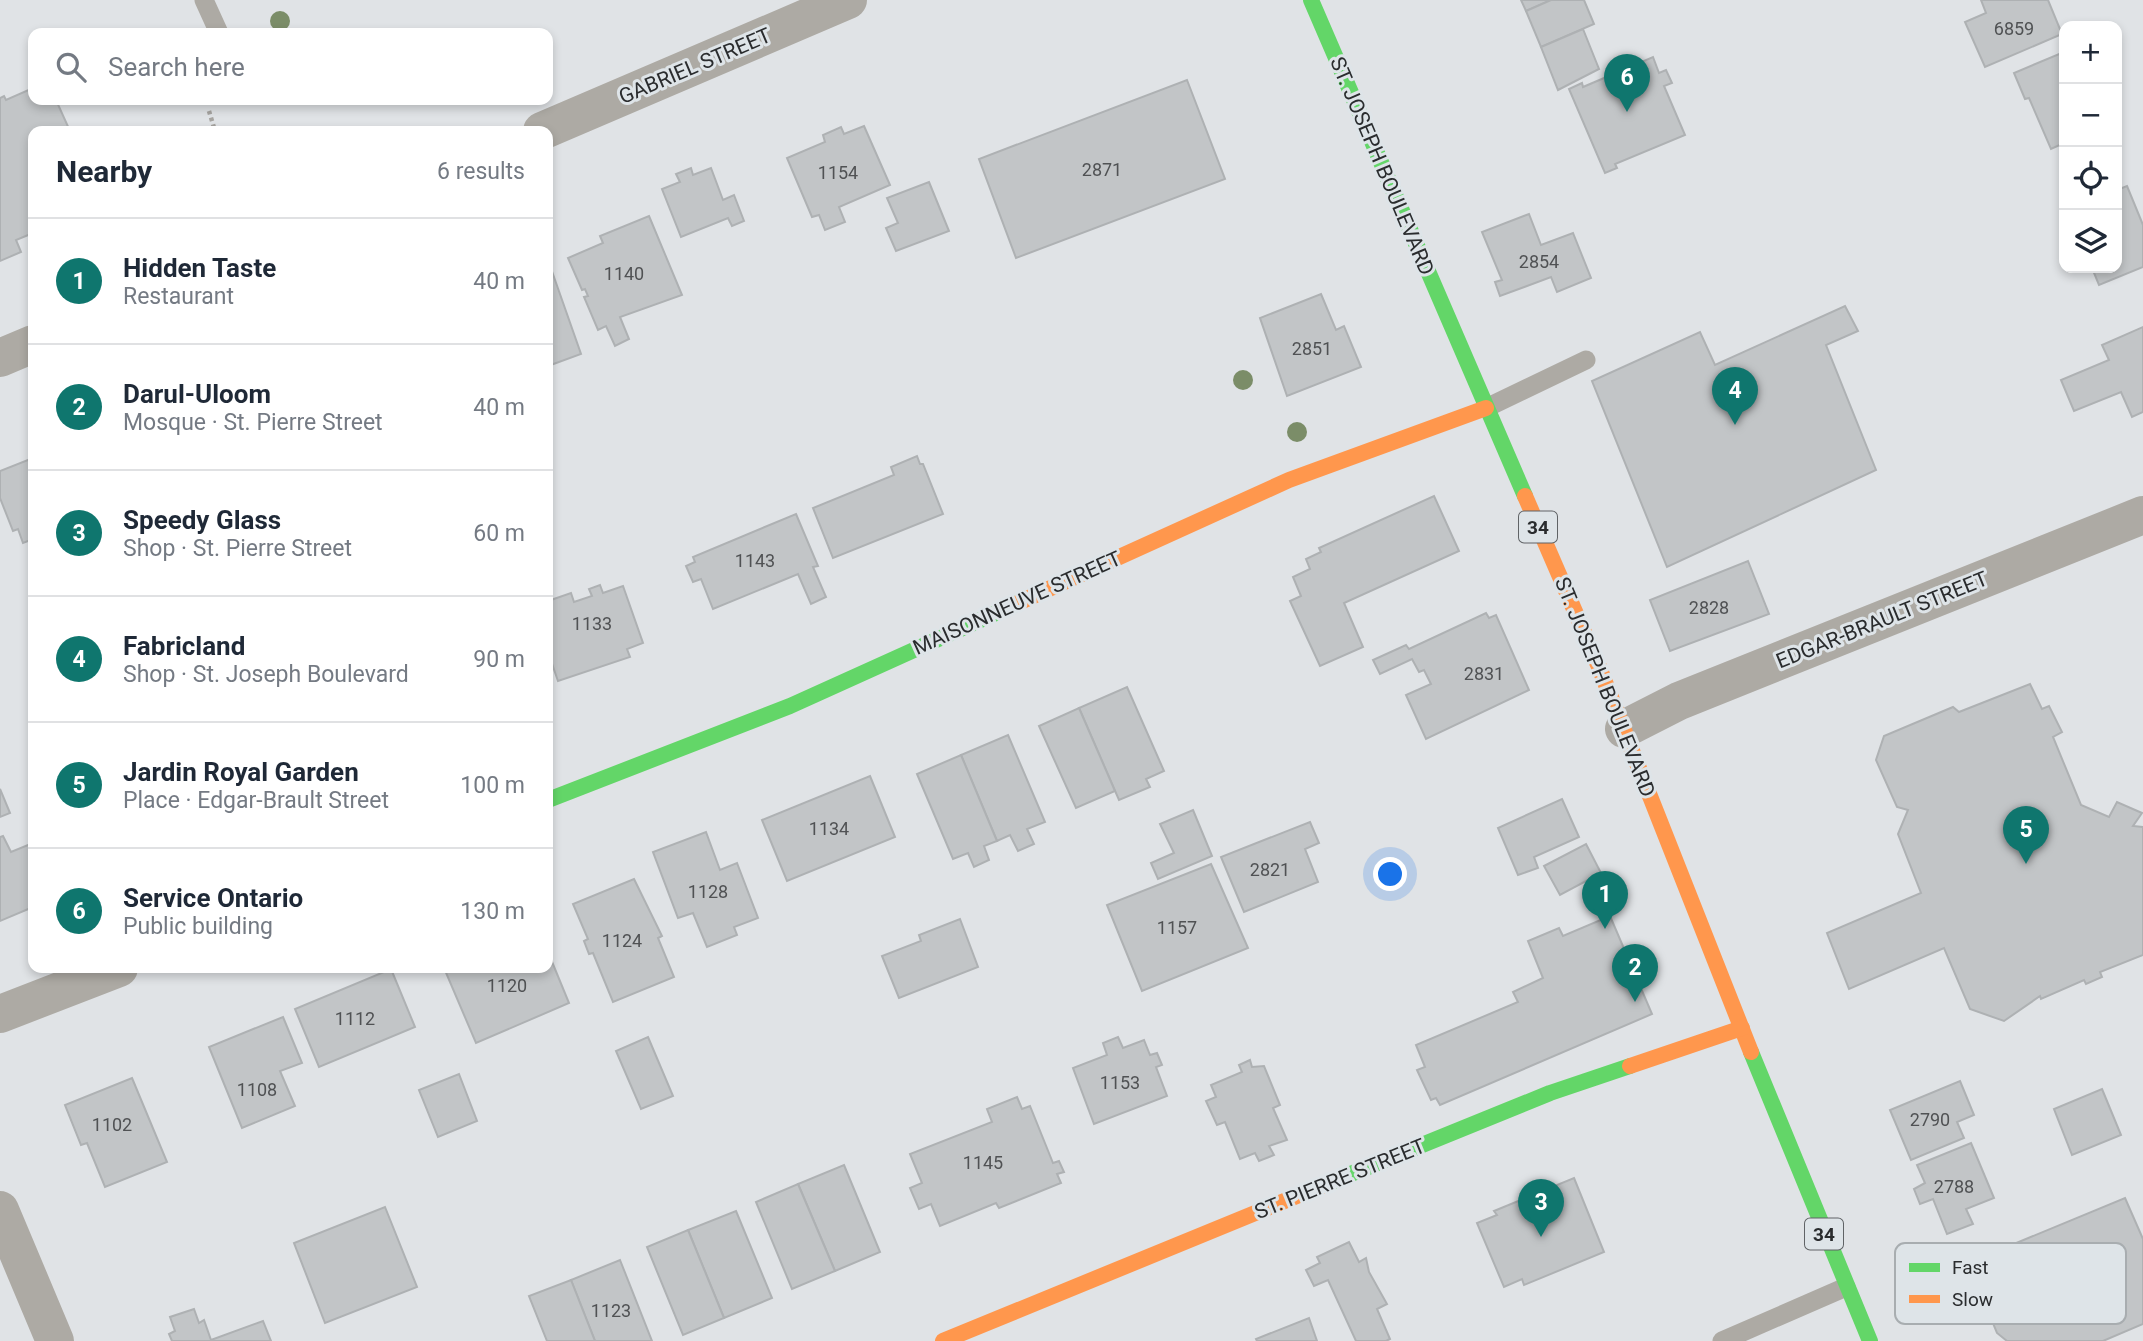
<!DOCTYPE html>
<html lang="en">
<head>
<meta charset="utf-8">
<style>
	:root { --surface:#fff; --page:#f6f6f7; --text:#1f2937; --muted:#747a83; --line:#e0e1e3; --accent:#0f766e }
	body { margin:0; font-family:Roboto,sans-serif; background:var(--page); color:var(--text) }
	.controls { position:absolute; right:21px; top:21px; display:grid; overflow:hidden; border-radius:14px; box-shadow:0 4px 10px #0003 }
	.controls button { width:63px; height:63px; display:grid; place-items:center; padding:0; border:0; border-bottom:2px solid var(--line); background:var(--surface); color:var(--text); font:35px sans-serif }
	.you { position:absolute; left:1391px; top:875px; width:24px; height:24px; margin:-18px; border:5px solid #fff; border-radius:50%; background:#1a73e8; box-shadow:0 0 0 10px #1a73e833 }
	.badge { display:grid; place-items:center; width:46px; height:46px; border-radius:50%; background:var(--accent); color:#fff; font-size:23px; font-weight:700 }
	.pin { position:absolute; translate:-50% -58px; filter:drop-shadow(0 2px 4px #0008) }
	.pin::after { content:''; position:absolute; top:37px; width:24px; height:21px; background:inherit; clip-path:polygon(0 0,100% 0,50% 100%) }
	.list { margin:0; padding:0; list-style:none }
	h2 { display:flex; justify-content:space-between; align-items:center; height:91px; margin:0; padding:0 28px; font-size:30px }
	h2 small { font-size:23px; font-weight:400; color:var(--muted) }
	.list li { display:grid; grid-template-columns:46px 1fr auto; gap:21px; align-items:center; box-sizing:border-box; height:126px; padding:0 28px; border-top:2px solid var(--line) }
	.list b { display:block; font-size:26px; white-space:nowrap }
	.list p { margin:0; font-size:23px; white-space:nowrap; color:var(--muted) }
	.list em { font-size:23px; font-style:normal; color:var(--muted) }
	.icon { flex:none; width:38px; height:38px; fill:none; stroke:currentColor; stroke-width:2; stroke-linecap:round; stroke-linejoin:round }
	.map { position:relative; flex:none; width:2143px; height:1341px; overflow:hidden }
	.search { position:absolute; background:var(--surface); box-shadow:0 4px 10px #0003; left:28px; top:28px; width:525px; height:77px; display:flex; align-items:center; gap:18px; box-sizing:border-box; padding:0 24px; border-radius:14px; color:var(--muted); font-size:26px }
	.panel { position:absolute; background:var(--surface); box-shadow:0 4px 10px #0003; left:28px; top:126px; width:525px; height:847px; border-radius:14px }
	.map>svg:first-child { display:block }
	.building { fill:#c2c5c7; stroke:#aeb1b3; stroke-width:2 }
	.lines { fill:none; stroke-linecap:round; stroke-linejoin:round }
	.path { stroke:#a5a39f; stroke-width:4.5; stroke-dasharray:3.5 3.5; stroke-linecap:butt }
	.lane { stroke:#adaaa4; stroke-width:19 }
	.street { stroke:#adaaa4; stroke-width:38 }
	.fast { stroke:#63d668; stroke-width:16 }
	.slow { stroke:#ff974d; stroke-width:16 }
	.tree { fill:#7b8d68 }
	.labels { text-anchor:middle; dominant-baseline:central; stroke-width:6; stroke-linejoin:round; paint-order:stroke }
	.number-label { font-size:18px; fill:#505254 }
	.shield { fill:#dee4e8; stroke:#606366; stroke-width:2 }
	.shield-label { font-size:19px; font-weight:bold; fill:#2a2c2e }
	.street-label { font-size:21px; fill:#2a2c2e; stroke:#dee4e8 }
	.key { fill:#dee4e8; stroke:#a8adb0; stroke-width:2 }
	.key-label { font-size:19px; fill:#2a2c2e }
</style>
</head>
<body>
<div class="map">
<svg width="2143" height="1341" viewBox="0 0 2143 1341">
	<rect width="100%" height="100%" fill="#e0e3e6"/>
	<!-- building -->
	<g class="building">
		<polygon points="1521,0 1551,0 1526,11"/>
		<polygon points="1551,0 1584,0 1594,24 1541,47 1526,11"/>
		<polygon points="1981,0 2048,0 2062,34 1985,67 1965,22 1986,13"/>
		<polygon points="1583,29 1599,69 1558,90 1541,47"/>
		<polygon points="2064,52 2064,143 2051,149 2029,98 2025,99 2014,73"/>
		<polygon points="1653,57 1659,73 1666,70 1672,83 1664,86 1685,135 1615,164 1617,168 1605,173 1569,89 1582,83 1583,87"/>
		<polygon points="1187,80 1225,179 1016,258 979,159"/>
		<polygon points="33,88 33,100 56,100 70,131 33,131 33,233 16,240 21,252 0,261 0,98 4,96 6,100"/>
		<polygon points="864,126 890,185 839,207 845,222 825,230 819,215 812,217 787,158 825,142 823,135 841,127 844,134"/>
		<polygon points="691,168 693,175 711,168 723,200 734,195 744,221 732,226 728,218 681,237 662,189 680,182 676,174"/>
		<polygon points="929,182 949,231 896,251 886,228 898,223 887,198"/>
		<polygon points="2127,186 2143,225 2143,267 2099,285 2092,268 2117,268 2117,190"/>
		<polygon points="1529,214 1541,245 1573,233 1591,278 1557,292 1551,277 1500,296 1495,282 1502,280 1482,232"/>
		<polygon points="649,216 682,295 620,317 629,339 615,346 606,326 598,330 584,297 588,296 585,289 582,290 568,258 603,243 600,236"/>
		<polygon points="548,260 581,354 548,366"/>
		<polygon points="1321,294 1336,330 1344,326 1361,367 1287,396 1260,318"/>
		<polygon points="1845,306 1858,331 1826,345 1876,470 1667,567 1592,381 1700,332 1715,365"/>
		<polygon points="2143,327 2143,412 2132,417 2121,392 2074,411 2061,380 2109,360 2102,345"/>
		<polygon points="917,456 920,464 923,464 943,514 833,558 813,508 894,475 891,467"/>
		<polygon points="33,458 33,539 23,543 18,529 13,531 0,498 0,471"/>
		<polygon points="1434,496 1459,551 1344,603 1363,647 1320,666 1290,601 1301,596 1293,577 1310,569 1306,559 1321,552 1319,548"/>
		<polygon points="796,514 818,566 813,567 826,597 811,604 798,574 713,609 701,579 693,582 686,566 695,562 693,557"/>
		<polygon points="1748,561 1769,614 1670,651 1650,600"/>
		<polygon points="600,585 603,593 623,586 643,643 627,649 630,657 558,681 548,652 548,601 571,593 574,602 592,596 589,589"/>
		<polygon points="1486,613 1489,618 1496,615 1529,690 1426,739 1406,695 1431,684 1424,670 1419,672 1412,659 1380,674 1373,660 1406,645 1409,649"/>
		<polygon points="2030,684 2042,709 2049,706 2062,732 2053,737 2081,805 2109,817 2117,802 2142,813 2133,826 2143,827 2143,955 2100,972 2102,977 2086,984 2084,980 2041,999 2040,996 2004,1021 1970,1009 1944,948 1849,989 1827,933 1921,893 1898,834 1908,810 1897,807 1876,760 1884,736 1953,707 1959,712"/>
		<polygon points="1127,687 1164,771 1146,779 1150,787 1119,800 1079,708"/>
		<polygon points="1079,708 1115,791 1076,808 1039,726"/>
		<polygon points="1008,735 1045,822 1027,829 1034,844 1018,851 1010,835 997,841 961,755"/>
		<polygon points="961,755 997,841 984,846 989,860 974,867 968,853 953,859 917,774"/>
		<polygon points="870,776 895,837 787,881 762,820"/>
		<polygon points="0,789 10,813 0,817"/>
		<polygon points="1562,799 1579,837 1534,857 1538,868 1518,875 1498,828"/>
		<polygon points="1193,810 1212,856 1158,879 1151,863 1174,853 1160,824"/>
		<polygon points="1310,822 1319,843 1305,849 1318,882 1244,912 1221,857"/>
		<polygon points="706,832 720,870 737,863 758,918 734,927 737,935 707,947 693,913 678,918 653,852"/>
		<polygon points="3,836 11,852 33,843 33,907 0,921 0,837"/>
		<polygon points="1586,844 1601,873 1560,895 1544,866"/>
		<polygon points="1211,864 1248,948 1142,991 1107,905"/>
		<polygon points="634,879 662,936 658,938 674,977 613,1002 593,953 589,954 584,941 588,939 573,904"/>
		<polygon points="1610,916 1652,1014 1440,1105 1436,1098 1431,1100 1417,1070 1425,1067 1416,1045 1518,1002 1513,992 1543,978 1528,941 1559,928 1563,936"/>
		<polygon points="960,919 978,967 899,998 882,956 921,941 919,935"/>
		<polygon points="548,952 569,1003 476,1043 444,968 548,968"/>
		<polygon points="391,969 415,1027 319,1067 295,1009"/>
		<polygon points="283,1017 302,1063 280,1071 295,1106 242,1128 209,1047"/>
		<polygon points="648,1037 673,1096 641,1109 616,1051"/>
		<polygon points="1118,1037 1123,1048 1144,1040 1150,1055 1157,1053 1162,1065 1156,1067 1167,1096 1094,1124 1073,1068 1107,1055 1103,1043"/>
		<polygon points="1250,1060 1252,1067 1264,1066 1280,1105 1273,1108 1287,1140 1269,1146 1274,1155 1259,1161 1255,1153 1240,1159 1225,1122 1217,1125 1206,1101 1216,1097 1211,1085 1242,1072 1239,1065"/>
		<polygon points="459,1074 477,1121 438,1137 419,1090"/>
		<polygon points="132,1078 167,1162 105,1187 87,1143 81,1145 65,1105"/>
		<polygon points="1960,1081 1974,1115 1957,1122 1964,1138 1911,1160 1890,1110"/>
		<polygon points="2102,1089 2121,1135 2072,1155 2054,1109"/>
		<polygon points="1017,1097 1022,1109 1030,1106 1053,1163 1059,1161 1064,1172 1057,1174 1061,1183 999,1208 996,1203 940,1226 931,1204 919,1209 910,1188 922,1183 910,1154 992,1122 987,1109"/>
		<polygon points="1971,1143 1994,1198 1966,1209 1973,1224 1947,1234 1933,1199 1920,1204 1914,1189 1925,1183 1917,1165"/>
		<polygon points="844,1165 880,1252 835,1271 798,1184"/>
		<polygon points="1574,1178 1604,1252 1524,1285 1522,1279 1504,1287 1477,1223 1497,1215 1494,1211"/>
		<polygon points="798,1184 835,1271 792,1289 756,1202"/>
		<polygon points="2125,1198 2143,1239 2143,1324 2103,1341 2007,1341 1997,1333 1968,1263"/>
		<polygon points="385,1207 417,1287 325,1323 294,1243"/>
		<polygon points="736,1211 772,1298 724,1318 688,1230"/>
		<polygon points="688,1230 724,1318 683,1335 647,1247"/>
		<polygon points="1349,1242 1359,1262 1366,1258 1369,1272 1387,1304 1377,1309 1390,1339 1386,1341 1356,1341 1328,1280 1314,1286 1306,1270 1320,1263 1317,1257"/>
		<polygon points="620,1260 652,1341 595,1341 571,1280"/>
		<polygon points="571,1280 595,1341 547,1341 529,1296"/>
		<polygon points="194,1309 199,1323 204,1320 211,1340 263,1321 271,1341 172,1341 169,1334 175,1331 170,1317"/>
		<polygon points="1309,1318 1317,1341 1257,1341 1256,1339"/>
	</g>
	<g class="lines">
		<!-- path -->
		<polyline class="path" points="209,111 215,131"/>
		<!-- lane -->
		<g class="lane">
			<polyline points="204,0 219,33"/>
			<polyline points="1486,408 1586,360"/>
			<polyline points="1722,1341 1846,1287"/>
		</g>
		<!-- street -->
		<g class="street">
			<polyline points="542,131 848,0"/>
			<polyline points="0,358 33,344"/>
			<polyline points="1624,729 1679,701 2143,515"/>
			<polyline points="0,1014 119,968"/>
			<polyline points="0,1210 55,1341"/>
		</g>
		<!-- fast -->
		<g class="fast">
			<polyline points="1311,0 1525,496"/>
			<polyline points="548,800 790,706 1018,603"/>
			<polyline points="1751,1052 1870,1341"/>
			<polyline points="1326,1184 1550,1093 1630,1066"/>
		</g>
		<!-- slow -->
		<g class="slow">
			<polyline points="1525,496 1599,667 1751,1052"/>
			<polyline points="1018,603 1289,480 1486,408"/>
			<polyline points="1630,1066 1742,1028"/>
			<polyline points="943,1341 1326,1184"/>
		</g>
	</g>
	<!-- trees -->
	<g class="tree">
		<circle cx="280" cy="21" r="10"/>
		<circle cx="1243" cy="380" r="10"/>
		<circle cx="1297" cy="432" r="10"/>
	</g>
	<g class="labels">
		<!-- number labels -->
		<g class="number-label">
			<text x="2014" y="28">6859</text>
			<text x="1102" y="169">2871</text>
			<text x="838" y="172">1154</text>
			<text x="1539" y="261">2854</text>
			<text x="624" y="273">1140</text>
			<text x="1312" y="348">2851</text>
			<text x="755" y="560">1143</text>
			<text x="1709" y="607">2828</text>
			<text x="592" y="623">1133</text>
			<text x="1484" y="673">2831</text>
			<text x="829" y="828">1134</text>
			<text x="1270" y="869">2821</text>
			<text x="708" y="891">1128</text>
			<text x="1177" y="927">1157</text>
			<text x="622" y="940">1124</text>
			<text x="507" y="985">1120</text>
			<text x="355" y="1018">1112</text>
			<text x="1120" y="1082">1153</text>
			<text x="257" y="1089">1108</text>
			<text x="1930" y="1119">2790</text>
			<text x="112" y="1124">1102</text>
			<text x="983" y="1162">1145</text>
			<text x="1954" y="1186">2788</text>
			<text x="611" y="1310">1123</text>
		</g>
		<!-- shield labels -->
		<g class="shield">
			<rect x="1519" y="511.5" width="38" height="31" rx="5"/>
			<rect x="1805" y="1218.5" width="38" height="31" rx="5"/>
		</g>
		<g class="shield-label">
			<text x="1538" y="527">34</text>
			<text x="1824" y="1234">34</text>
		</g>
		<!-- street labels -->
		<g class="street-label">
			<text transform="translate(695 66) rotate(-23)">GABRIEL STREET</text>
			<text transform="translate(1382 166) rotate(67)">ST. JOSEPH BOULEVARD</text>
			<text transform="translate(1017 603) rotate(-24)">MAISONNEUVE STREET</text>
			<text transform="translate(1882 620) rotate(-22)">EDGAR-BRAULT STREET</text>
			<text transform="translate(1605 687) rotate(68)">ST. JOSEPH BOULEVARD</text>
			<text transform="translate(1340 1179) rotate(-22)">ST. PIERRE STREET</text>
		</g>
	</g>
	<!-- legend -->
	<rect x="1895" y="1243" width="231" height="81" rx="10" class="key"/>
	<rect x="1909" y="1263" width="31" height="9" fill="#63d668"/>
	<rect x="1909" y="1295" width="31" height="8" fill="#ff974d"/>
	<g class="key-label">
		<text x="1952" y="1274">Fast</text>
		<text x="1952" y="1306">Slow</text>
	</g>
</svg>
<div class="controls">
<button>+</button>
<button>−</button>
<button><svg class="icon" aria-label="locate" viewBox="0 0 24 24"><circle cx="12" cy="12" r="6"/><path d="M12 2v4M12 18v4M2 12h4M18 12h4"/></svg></button>
<button><svg class="icon" aria-label="layers" viewBox="0 0 24 24"><path d="M12 4l9 5-9 5-9-5zM3 14l9 5 9-5"/></svg></button>
</div>
<div class="you"></div>
<div class="pin badge" style="left:1605px;top:929px">1</div>
<div class="pin badge" style="left:1635px;top:1002px">2</div>
<div class="pin badge" style="left:1541px;top:1237px">3</div>
<div class="pin badge" style="left:1735px;top:425px">4</div>
<div class="pin badge" style="left:2026px;top:864px">5</div>
<div class="pin badge" style="left:1627px;top:112px">6</div>
<div class="search"><svg class="icon" aria-label="search" viewBox="0 0 24 24"><circle cx="10" cy="10" r="6"/><path d="M15 15l6 6"/></svg>Search here</div>
<section class="panel">
<h2>Nearby<small>6 results</small></h2>
<ul class="list">
<li><span class="badge">1</span><div><b>Hidden Taste</b><p>Restaurant</p></div><em>40 m</em></li>
<li><span class="badge">2</span><div><b>Darul-Uloom</b><p>Mosque · St. Pierre Street</p></div><em>40 m</em></li>
<li><span class="badge">3</span><div><b>Speedy Glass</b><p>Shop · St. Pierre Street</p></div><em>60 m</em></li>
<li><span class="badge">4</span><div><b>Fabricland</b><p>Shop · St. Joseph Boulevard</p></div><em>90 m</em></li>
<li><span class="badge">5</span><div><b>Jardin Royal Garden</b><p>Place · Edgar-Brault Street</p></div><em>100 m</em></li>
<li><span class="badge">6</span><div><b>Service Ontario</b><p>Public building</p></div><em>130 m</em></li>
</ul>
</section>
</div>
</body>
</html>
